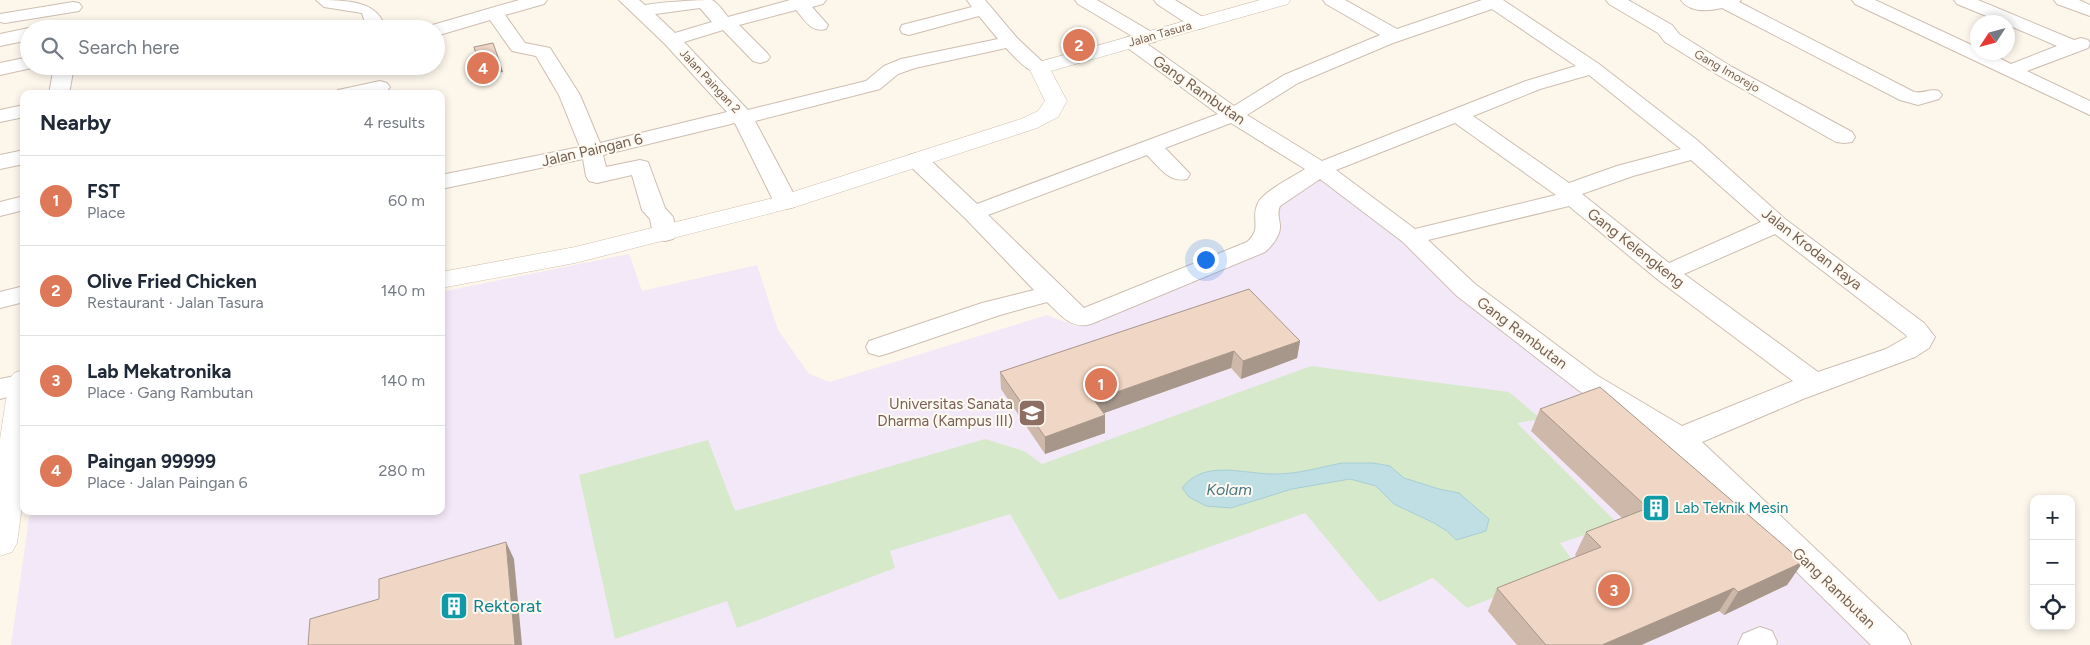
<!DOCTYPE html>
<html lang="en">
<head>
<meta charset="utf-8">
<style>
	:root { --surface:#fff; --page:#f2f2f3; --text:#1f2937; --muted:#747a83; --line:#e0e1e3; --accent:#dd7959 }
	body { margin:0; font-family:Figtree,sans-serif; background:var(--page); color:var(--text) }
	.controls { position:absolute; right:15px; bottom:15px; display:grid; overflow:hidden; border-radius:10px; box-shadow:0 2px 8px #0003 }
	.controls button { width:45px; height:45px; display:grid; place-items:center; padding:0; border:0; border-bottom:1px solid var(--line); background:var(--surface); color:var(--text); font:25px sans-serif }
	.compass { position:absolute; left:1970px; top:15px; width:45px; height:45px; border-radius:50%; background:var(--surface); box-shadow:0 2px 8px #0003; rotate:234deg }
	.you { position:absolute; left:1205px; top:259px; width:18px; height:18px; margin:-12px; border:4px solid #fff; border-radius:50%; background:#1a73e8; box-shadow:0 0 0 8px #1a73e833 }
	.badge { display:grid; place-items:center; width:32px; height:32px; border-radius:50%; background:var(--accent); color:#fff; font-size:16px; font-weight:700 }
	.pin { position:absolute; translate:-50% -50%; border:2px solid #fff; box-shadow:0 1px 5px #0006 }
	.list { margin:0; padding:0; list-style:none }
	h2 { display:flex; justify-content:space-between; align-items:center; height:65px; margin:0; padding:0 20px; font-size:21px }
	h2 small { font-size:16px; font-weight:400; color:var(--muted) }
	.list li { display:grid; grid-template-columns:32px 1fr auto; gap:15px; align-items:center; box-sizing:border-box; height:90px; padding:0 20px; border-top:1px solid var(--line) }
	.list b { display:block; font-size:19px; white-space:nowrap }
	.list p { margin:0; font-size:16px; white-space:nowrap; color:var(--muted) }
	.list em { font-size:16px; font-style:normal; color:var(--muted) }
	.icon { flex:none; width:28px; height:28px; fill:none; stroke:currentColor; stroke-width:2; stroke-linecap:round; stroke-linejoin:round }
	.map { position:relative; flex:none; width:2090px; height:645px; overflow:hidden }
	.search { position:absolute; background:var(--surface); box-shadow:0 2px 8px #0003; left:20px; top:20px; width:425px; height:55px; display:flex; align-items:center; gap:12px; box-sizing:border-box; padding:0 18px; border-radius:28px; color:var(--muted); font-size:19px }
	.panel { position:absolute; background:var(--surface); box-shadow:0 2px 8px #0003; left:20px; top:90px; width:425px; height:425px; border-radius:10px }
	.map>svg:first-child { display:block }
	.education { fill:#f3e8f8 }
	.green { fill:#d6e9ca }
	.water { fill:#c0dfe5; stroke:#a7ced6 }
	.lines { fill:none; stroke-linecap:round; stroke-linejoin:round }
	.street-casing { stroke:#cebeb1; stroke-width:2 }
	.secondary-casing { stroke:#d0bfaf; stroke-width:1 }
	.street { fill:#fff; fill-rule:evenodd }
	.secondary { fill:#fff; fill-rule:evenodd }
	.wall { fill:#ceb8a9 }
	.shaded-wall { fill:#a7968a }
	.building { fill:#efd6c5; stroke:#a7968a }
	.labels { text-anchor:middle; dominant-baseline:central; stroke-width:4; stroke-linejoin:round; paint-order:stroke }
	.far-street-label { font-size:12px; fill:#765e4f; stroke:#fefaf2 }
	.street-label { font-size:15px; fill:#765e4f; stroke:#fefaf2 }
	.education-label { font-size:15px; fill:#785e54; stroke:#fefaf2; text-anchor:end }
	.culture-label { font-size:15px; fill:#0d838f; stroke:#fefaf2; text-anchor:start }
	.water-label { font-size:16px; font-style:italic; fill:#477680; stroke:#fefaf2 }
	.near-culture-label { font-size:18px; fill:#0d838f; stroke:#fefaf2; text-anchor:start }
</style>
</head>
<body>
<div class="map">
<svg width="2090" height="645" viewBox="0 0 2090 645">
	<rect width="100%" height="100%" fill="#fcf6eb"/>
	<!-- education -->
	<polygon class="education" points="1319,175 1670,444 1877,645 11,645 30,511 441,511 441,292 629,254 642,291 757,265 778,330 809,374 830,382 1047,315 1075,326 1268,246 1276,207"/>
	<!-- green -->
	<polygon class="green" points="1311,366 1509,392 1541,419 1517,423 1618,524 1560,543 1576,565 1467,608 1433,578 1379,602 1305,513 1059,600 1010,514 890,551 895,568 737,628 727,601 615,639 579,475 708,440 735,511 985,439 1024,451 1042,464"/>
	<!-- water -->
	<path class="water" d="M1342,463H1373L1390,466L1404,478L1439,489L1459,493L1489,519L1486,531L1456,540L1447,531L1434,523L1394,504L1376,486L1350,479L1292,489L1231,508L1206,506L1189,497L1182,488C1205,458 1245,475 1277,474C1298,474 1321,467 1342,463Z"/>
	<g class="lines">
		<!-- street casing -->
		<g class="street-casing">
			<g id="street">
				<path d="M316,0C344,0 380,0 385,29H367L362,13L324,7Z"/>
				<path d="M519,0H547L544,4L505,15L525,43L550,48L580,95L600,143L727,112L665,44L619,0H639L645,5C660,2 698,0 712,0C718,3 724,12 728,17L790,0H826L823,4L812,7L828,25L826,29C811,33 805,20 796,10L739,25L767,53L770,57L767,61L760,63L753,61L723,30L684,42L748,110L866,81L884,66L901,59L998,39L979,16L909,35L902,33L900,29L902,25L972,7L967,0H985L1017,38L1049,68L1046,72C1029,76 1017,59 1006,48L915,68L898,74L880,89L755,121L798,202L794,207L786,209L778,207L774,202L735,123L603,155L606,167L640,160L648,162L665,208L673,217L677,234L673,239L665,241L657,239L653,234L650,219L642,210L632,175L597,183L589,181L586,176L583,159L441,189V175L580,147L559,95L536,56L512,51L490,20L436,36V29H428L429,26ZM700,8L712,22L675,33L655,14Z"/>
				<path d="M1075,0H1097L1155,34L1157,38L1155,42L1146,43L1234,106L1284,75L1380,35L1326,4L1323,0H1345L1397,29L1482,0H1503L1599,64L1697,140L1785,219L1924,323L1935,337L1929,348L1915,357L1803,399L1702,442L1906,634L1911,645H1871L1670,447L1578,390L1457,296L1403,242L1320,179L1280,206C1277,213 1279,217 1280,225C1281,235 1272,246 1265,252L1091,324C1071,330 1061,315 1047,302L1000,315L889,353L879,356L869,353L866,347L869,341L982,303L1034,290L965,218L909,165L906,160L909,155L917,153L925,155L977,204L1218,114L1125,46L1123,42L1125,38L1132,36L1078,4ZM1492,9L1576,66L1526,81L1322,161L1247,115L1298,83L1393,43ZM1589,75L1681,149L1617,166L1569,183L1473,116L1540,89ZM1231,123L1305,169C1293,177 1264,191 1258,203C1250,219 1263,228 1247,242L1084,308L988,215L1147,155C1159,167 1169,183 1187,179L1190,174L1165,148ZM1455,123L1556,195L1415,229L1336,170ZM1691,160L1761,222L1669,263L1582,194L1633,176ZM1569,206L1657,279L1793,381L1682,426L1598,376L1475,284L1428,240ZM1775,234L1906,335L1907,337L1886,349L1818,372L1684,274Z"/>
				<polygon points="1154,0 1175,0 1206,19 1208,23 1206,27 1199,29 1192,27 1157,4"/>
				<polygon points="1606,0 1628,0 1672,25 1679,34 1732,67 1852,132 1855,137 1852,142 1844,143 1836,142 1718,75 1665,42 1658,33 1609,4"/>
				<path d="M1681,0H1741L1739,2L1914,92C1923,94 1930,88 1939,91L1942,95L1939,99L1918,105L1900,100L1722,8C1709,11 1690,13 1681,0Z"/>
				<polygon points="1852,0 1875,0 1978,48 1978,52 1987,52 2011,64 2057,46 2008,25 2008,22 2001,22 1957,4 1954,0 1978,0 2074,40 2081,38 2088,40 2090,43 2088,48 2027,71 2090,101 2090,115 1855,4"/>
				<polygon points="2054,0 2079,0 2090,5 2090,16 2057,4"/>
				<polygon points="73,2 79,3 82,7 79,11 5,23 0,22 0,14"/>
				<polygon points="70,21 77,23 79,27 78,29 52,29 54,25"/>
				<polygon points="29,28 29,40 0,46 0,34"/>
				<polygon points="29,57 29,66 36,67 0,75 0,63"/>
				<polygon points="54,66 74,66 69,94 49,94"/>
				<polygon points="380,81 387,83 390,87 387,91 376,94 335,94 338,90"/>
				<polygon points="24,105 24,117 0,122 0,110"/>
				<polygon points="24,150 24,164 0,169 0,155"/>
				<polygon points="24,196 24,210 0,216 0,202"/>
				<polygon points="24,286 24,302 0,308 0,292"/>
				<polygon points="24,374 24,392 0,399 0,379"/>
				<polygon points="1760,627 1772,631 1777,642 1776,645 1738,645 1743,634"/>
			</g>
		</g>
		<!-- secondary casing -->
		<g class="secondary-casing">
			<g id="secondary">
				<polygon points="1260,0 1290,0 1288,4 1051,71 1067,101 1058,117 1037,128 795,207 575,263 441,288 441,272 575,247 777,197 1021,119 1038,111 1045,101 1029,68 1032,64"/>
				<polygon points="24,370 24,491 17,543 12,552 0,556 0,439 9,380 14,373"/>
			</g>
		</g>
		<!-- street -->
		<use href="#street" class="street"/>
		<!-- secondary -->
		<use href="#secondary" class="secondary"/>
	</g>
	<!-- wall -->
	<g class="wall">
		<polygon points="1300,341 1297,358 1241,379 1231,368 1104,413 1105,433 1045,454 1001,389 1000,372"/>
		<polygon points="1540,409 1803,562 1787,585 1724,615 1719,611 1641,645 1517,645 1488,611 1497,588 1577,557 1575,555 1586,532 1622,518 1531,431"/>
	</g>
	<!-- shaded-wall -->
	<g class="shaded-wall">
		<polygon points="500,63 503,72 483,76 480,67"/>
		<polygon points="1300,341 1297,358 1241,379 1243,361"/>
		<polygon points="1234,351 1231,368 1093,417 1094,400"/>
		<polygon points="1105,415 1105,433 1045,454 1045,437"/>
		<polygon points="506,542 514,559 522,645 515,645"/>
		<polygon points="1803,562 1787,585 1724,615 1738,592"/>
		<polygon points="1734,588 1719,611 1641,645 1602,645"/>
	</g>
	<!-- building -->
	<g class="building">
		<polygon points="493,43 500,63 480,67 474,47"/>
		<polygon points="1249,289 1300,341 1243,361 1234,351 1094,400 1105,415 1045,437 1000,372"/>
		<polygon points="1600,387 1803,562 1738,592 1734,588 1602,645 1546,645 1497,588 1601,547 1586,532 1648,508 1540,409"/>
		<polygon points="506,542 515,645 308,645 310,619 379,599 379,579"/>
	</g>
	<!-- icons -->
	<defs>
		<g id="university-square" transform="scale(1.4375)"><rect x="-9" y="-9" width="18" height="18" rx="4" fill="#8d6e63" stroke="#fefaf2"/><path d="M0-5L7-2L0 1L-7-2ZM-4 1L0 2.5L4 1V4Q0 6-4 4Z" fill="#fff"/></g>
		<g id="building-square" transform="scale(1.4375)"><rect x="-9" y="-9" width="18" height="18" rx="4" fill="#0f9aa8" stroke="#fefaf2"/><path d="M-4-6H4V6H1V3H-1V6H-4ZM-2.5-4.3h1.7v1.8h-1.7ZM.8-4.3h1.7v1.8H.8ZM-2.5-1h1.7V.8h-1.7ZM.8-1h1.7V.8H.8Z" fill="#fff"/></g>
	</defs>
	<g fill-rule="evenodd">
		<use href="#university-square" x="1032" y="413"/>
		<use href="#building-square" x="1656" y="508"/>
		<use href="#building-square" x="454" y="606"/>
	</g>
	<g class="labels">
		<!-- far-street labels -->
		<g class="far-street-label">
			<text transform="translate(1160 34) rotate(-16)">Jalan Tasura</text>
			<text transform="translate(1727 71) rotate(30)">Gang Imorejo</text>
			<text transform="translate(710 81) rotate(47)">Jalan Paingan 2</text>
		</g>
		<!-- street labels -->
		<g class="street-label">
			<text transform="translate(1199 90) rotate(35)">Gang Rambutan</text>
			<text transform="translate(592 150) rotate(-13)">Jalan Paingan 6</text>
			<text transform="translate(1636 248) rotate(38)">Gang Kelengkeng</text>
			<text transform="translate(1812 249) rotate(38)">Jalan Krodan Raya</text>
			<text transform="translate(1522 333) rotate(37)">Gang Rambutan</text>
			<text transform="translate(1834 588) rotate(44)">Gang Rambutan</text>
		</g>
		<!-- education labels -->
		<g class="education-label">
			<text x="1013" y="404">Universitas Sanata<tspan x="1013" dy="17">Dharma (Kampus III)</tspan></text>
		</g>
		<!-- culture labels -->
		<g class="culture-label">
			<text x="1675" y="508">Lab Teknik Mesin</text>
		</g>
		<!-- water labels -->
		<g class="water-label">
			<text x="1229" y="489">Kolam</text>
		</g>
		<!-- near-culture labels -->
		<g class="near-culture-label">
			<text x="473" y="606">Rektorat</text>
		</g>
	</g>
</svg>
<div class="controls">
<button>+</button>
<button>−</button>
<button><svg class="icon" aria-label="locate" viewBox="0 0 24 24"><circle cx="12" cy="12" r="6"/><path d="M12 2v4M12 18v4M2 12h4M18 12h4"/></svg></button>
</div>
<svg class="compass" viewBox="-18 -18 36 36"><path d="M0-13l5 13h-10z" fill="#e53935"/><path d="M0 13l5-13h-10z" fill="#747a83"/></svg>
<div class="you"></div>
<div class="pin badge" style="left:1101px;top:384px">1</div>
<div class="pin badge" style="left:1079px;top:45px">2</div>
<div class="pin badge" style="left:1614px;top:590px">3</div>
<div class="pin badge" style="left:483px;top:68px">4</div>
<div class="search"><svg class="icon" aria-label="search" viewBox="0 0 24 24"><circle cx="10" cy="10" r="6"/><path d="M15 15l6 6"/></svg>Search here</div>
<section class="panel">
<h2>Nearby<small>4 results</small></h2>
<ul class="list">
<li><span class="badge">1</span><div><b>FST</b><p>Place</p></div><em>60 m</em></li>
<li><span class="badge">2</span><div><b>Olive Fried Chicken</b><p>Restaurant · Jalan Tasura</p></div><em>140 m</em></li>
<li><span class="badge">3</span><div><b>Lab Mekatronika</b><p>Place · Gang Rambutan</p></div><em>140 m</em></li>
<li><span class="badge">4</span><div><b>Paingan 99999</b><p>Place · Jalan Paingan 6</p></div><em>280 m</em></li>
</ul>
</section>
</div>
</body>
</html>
